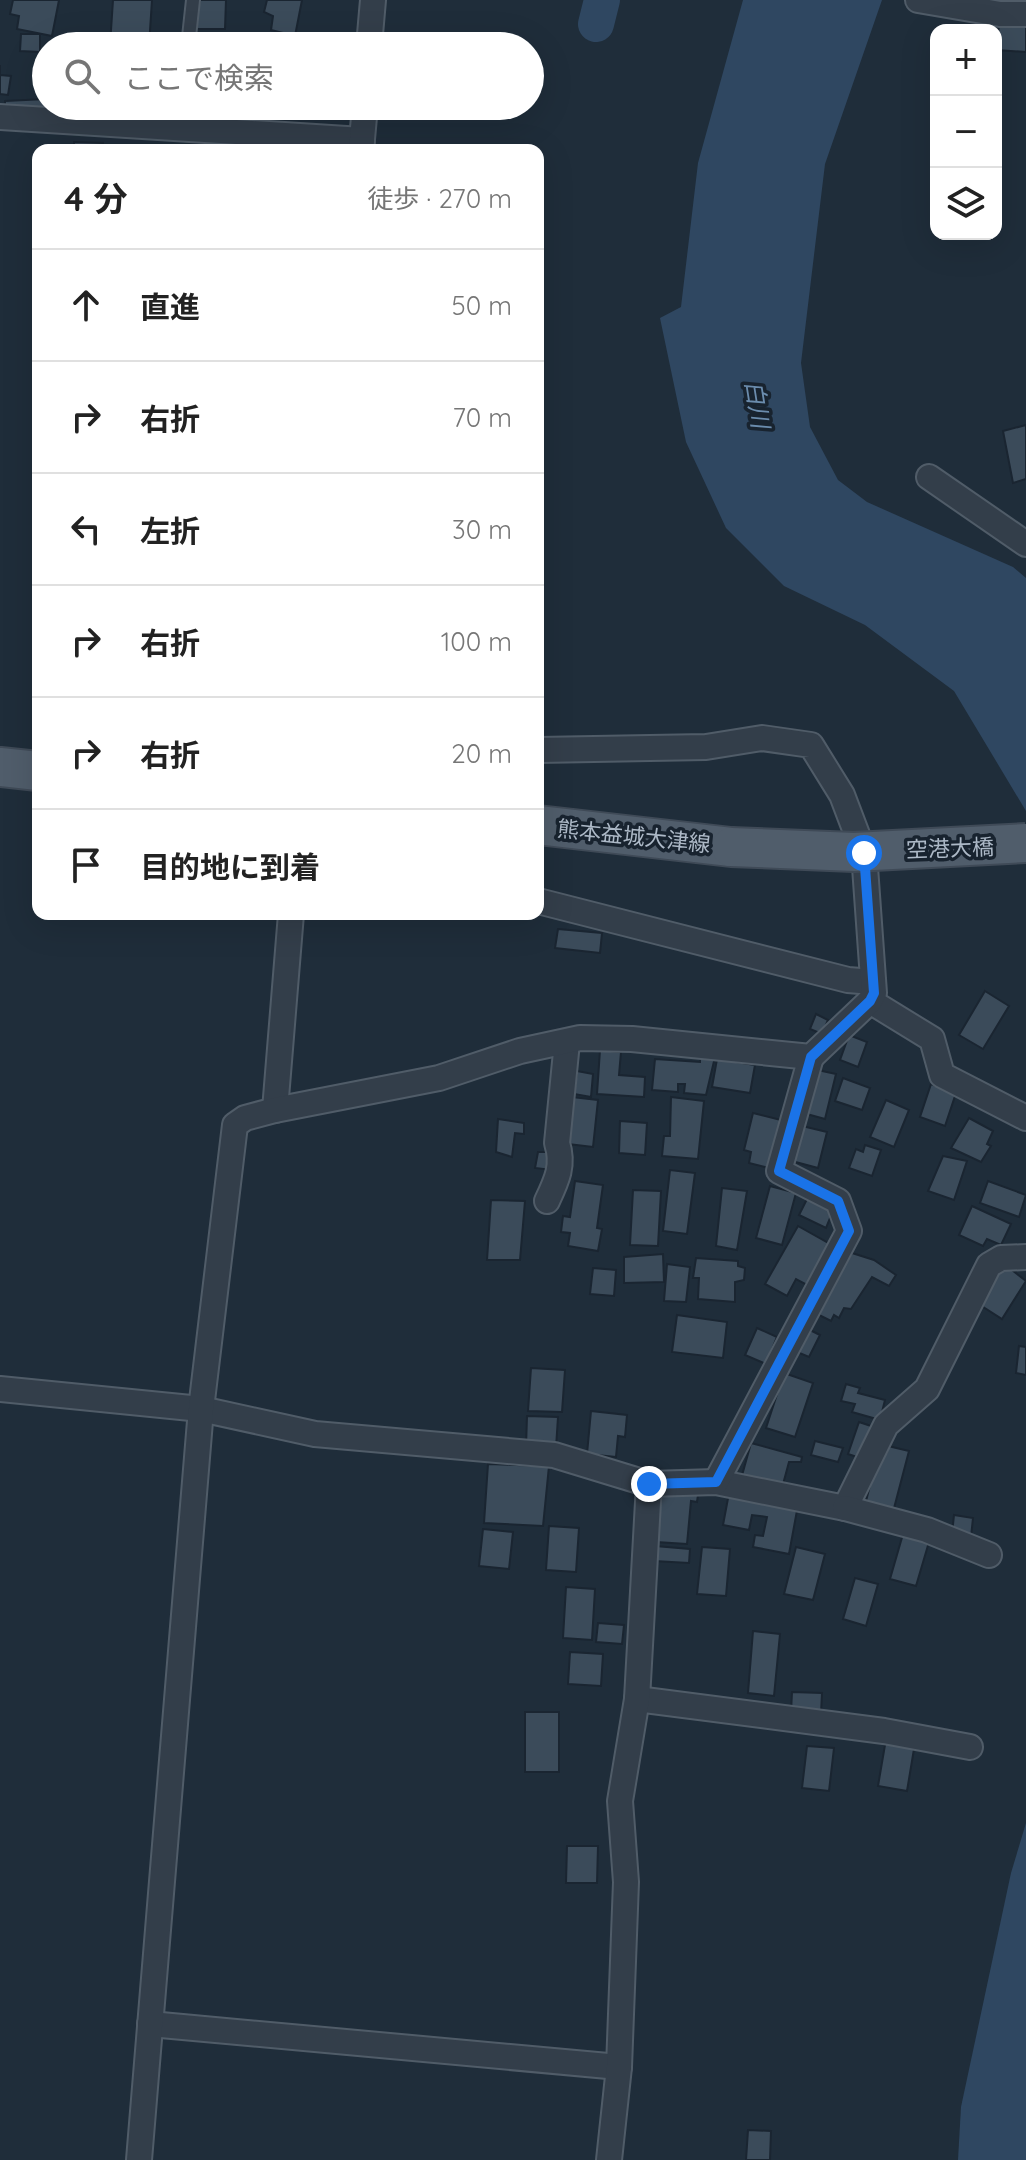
<!DOCTYPE html>
<html lang="ja">
<head>
<meta charset="utf-8">
<style>
	:root { --surface:#fff; --page:#f6f6f6; --text:#222; --muted:#767676; --line:#e0e0e0 }
	body { margin:0; font-family:Quicksand,"Noto Sans JP",sans-serif; background:var(--page); color:var(--text) }
	.controls { position:absolute; right:24px; top:24px; display:grid; overflow:hidden; border-radius:16px; box-shadow:0 8px 32px #0002 }
	.controls button { width:72px; height:72px; display:grid; place-items:center; padding:0; border:0; border-bottom:2px solid var(--line); background:var(--surface); color:var(--text); font:40px sans-serif }
	.stop { position:absolute; width:24px; height:24px; margin:-18px; border:6px solid #1a73e8; border-radius:50%; background:#fff }
	.stop.end { background:#1a73e8; border-color:#fff; box-shadow:0 2px 8px #0008 }
	.list { margin:0; padding:0; list-style:none }
	h2 { display:flex; justify-content:space-between; align-items:center; height:104px; margin:0; padding:0 32px; font-size:34px }
	h2 small { font-size:26px; font-weight:400; color:var(--muted) }
	.list li { display:grid; grid-template-columns:52px 1fr auto; gap:24px; align-items:center; box-sizing:border-box; height:112px; padding:0 32px; border-top:2px solid var(--line) }
	.list b { display:block; font-size:30px; white-space:nowrap }
	.list em { font-size:26px; font-style:normal; color:var(--muted) }
	.icon { flex:none; width:44px; height:44px; fill:none; stroke:currentColor; stroke-width:2; stroke-linecap:round; stroke-linejoin:round }
	.map { position:relative; flex:none; width:1026px; height:2160px; overflow:hidden }
	.search { position:absolute; background:var(--surface); box-shadow:0 8px 32px #0002; left:32px; top:32px; width:512px; height:88px; display:flex; align-items:center; gap:20px; box-sizing:border-box; padding:0 28px; border-radius:44px; color:var(--muted); font-size:30px }
	.panel { position:absolute; background:var(--surface); box-shadow:0 8px 32px #0002; left:32px; top:144px; width:512px; height:776px; border-radius:16px }
	.map>svg:first-child { display:block }
	.water { fill:#2f4761 }
	.lines { fill:none; stroke-linecap:round; stroke-linejoin:round }
	.river { stroke:#2f4761; stroke-width:36 }
	.building { fill:#3b4b5a; stroke:#1a2531; stroke-width:2 }
	.lane-casing { stroke:#505c68; stroke-width:16 }
	.street-casing { stroke:#505c68; stroke-width:28 }
	.primary-casing { stroke:#3f4a57; stroke-width:42 }
	.lane { stroke:#333e4a; stroke-width:12 }
	.street { stroke:#333e4a; stroke-width:24 }
	.primary { stroke:#505d6b; stroke-width:38 }
	.primary-bridge-casing { stroke:#3f4a57; stroke-width:42; stroke-linecap:butt }
	.primary-bridge { stroke:#505d6b; stroke-width:38 }
	.route { stroke:#1a73e8; stroke-width:10 }
	.labels { text-anchor:middle; dominant-baseline:central; stroke-width:7; stroke-linejoin:round; paint-order:stroke }
	.street-label { font-size:22px; fill:#adb9c7; stroke:#18232f }
	.water-label { font-size:24px; font-style:italic; fill:#6b8cad; stroke:#18232f }
</style>
</head>
<body>
<div class="map">
<svg width="1026" height="2160" viewBox="0 0 1026 2160">
	<rect width="100%" height="100%" fill="#1f2d3a"/>
	<!-- water -->
	<g class="water">
		<polygon points="743,0 882,0 825,164 801,363 810,427 838,480 867,502 1013,567 1026,578 1026,811 954,691 865,625 784,586 726,528 686,442 660,318 681,307 698,163"/>
		<polygon points="1026,1823 1026,2160 958,2160 961,2107 1011,1873"/>
	</g>
	<g class="lines">
		<!-- river -->
		<polyline class="river" points="596,24 602,0"/>
	</g>
	<!-- building -->
	<g class="building">
		<polygon points="13,0 59,0 52,36 17,29 19,16 10,14"/>
		<polygon points="113,0 152,0 149,46 110,45"/>
		<polygon points="200,0 226,0 225,29 193,29"/>
		<polygon points="267,0 302,0 295,36 271,30 273,16 264,12"/>
		<polygon points="999,25 1026,27 1026,52 996,50"/>
		<polygon points="21,34 40,34 40,52 20,51"/>
		<polygon points="206,35 232,37 231,46 204,46"/>
		<polygon points="0,65 0,75 11,76 8,95 0,94"/>
		<polygon points="46,99 51,110 5,112 5,101"/>
		<polygon points="74,142 103,143 103,150 74,150"/>
		<polygon points="1026,425 1026,479 1013,483 1003,431"/>
		<polygon points="558,929 602,933 600,953 555,948"/>
		<polygon points="985,991 1009,1006 983,1049 959,1035"/>
		<polygon points="816,1014 828,1020 822,1034 810,1029"/>
		<polygon points="849,1035 867,1042 858,1067 840,1060"/>
		<polygon points="600,1050 621,1052 619,1075 645,1077 644,1097 597,1094"/>
		<polygon points="700,1055 715,1057 706,1095 684,1093 685,1084 678,1084 678,1092 652,1090 655,1059 700,1062"/>
		<polygon points="717,1059 755,1065 750,1093 712,1087"/>
		<polygon points="813,1069 836,1074 825,1119 803,1113"/>
		<polygon points="577,1071 593,1074 591,1097 574,1094"/>
		<polygon points="843,1078 870,1088 862,1110 835,1101"/>
		<polygon points="931,1084 956,1093 945,1126 920,1117"/>
		<polygon points="572,1097 598,1100 593,1147 568,1144"/>
		<polygon points="671,1097 704,1101 698,1159 662,1156 664,1136 670,1136"/>
		<polygon points="886,1100 909,1110 894,1147 870,1137"/>
		<polygon points="753,1113 781,1120 769,1168 749,1163 751,1152 744,1150"/>
		<polygon points="969,1118 993,1131 987,1144 991,1146 981,1162 951,1148"/>
		<polygon points="498,1119 524,1123 524,1134 515,1133 512,1157 496,1152"/>
		<polygon points="620,1121 647,1123 645,1155 619,1153"/>
		<polygon points="798,1125 827,1132 818,1168 788,1160"/>
		<polygon points="865,1145 881,1150 872,1176 849,1168 856,1149 863,1152"/>
		<polygon points="538,1152 554,1152 552,1170 535,1168"/>
		<polygon points="943,1156 967,1161 954,1200 928,1191"/>
		<polygon points="670,1170 695,1173 687,1234 663,1231"/>
		<polygon points="575,1181 603,1185 597,1228 602,1229 598,1251 568,1246 570,1233 561,1232 563,1216 570,1217"/>
		<polygon points="988,1181 1026,1195 1019,1217 980,1203"/>
		<polygon points="770,1186 796,1193 782,1245 756,1238"/>
		<polygon points="722,1188 747,1191 737,1250 716,1246"/>
		<polygon points="633,1190 661,1191 658,1246 630,1245"/>
		<polygon points="807,1199 833,1211 826,1228 799,1215"/>
		<polygon points="491,1200 525,1201 520,1260 487,1260"/>
		<polygon points="972,1206 1011,1224 1001,1245 987,1239 983,1246 959,1235"/>
		<polygon points="798,1226 830,1244 807,1285 796,1279 787,1296 765,1284"/>
		<polygon points="852,1253 874,1260 896,1275 889,1286 872,1277 851,1309 844,1308 839,1318 834,1315 831,1321 813,1312"/>
		<polygon points="663,1254 664,1282 624,1283 624,1257"/>
		<polygon points="696,1258 738,1261 738,1266 745,1268 744,1280 735,1282 735,1302 698,1299 699,1278 693,1278"/>
		<polygon points="1003,1263 1026,1281 1002,1319 977,1303"/>
		<polygon points="667,1264 690,1267 686,1302 664,1301"/>
		<polygon points="593,1268 616,1270 614,1296 590,1294"/>
		<polygon points="677,1315 727,1322 723,1358 672,1352"/>
		<polygon points="757,1328 777,1337 766,1364 745,1355"/>
		<polygon points="808,1329 820,1335 809,1357 797,1352"/>
		<polygon points="1019,1346 1026,1347 1026,1375 1016,1373"/>
		<polygon points="531,1368 565,1370 562,1412 528,1411"/>
		<polygon points="784,1373 813,1383 795,1437 766,1428"/>
		<polygon points="846,1384 860,1388 858,1393 885,1400 880,1420 852,1412 855,1404 841,1401"/>
		<polygon points="591,1411 627,1415 625,1437 618,1436 616,1457 587,1454"/>
		<polygon points="527,1416 558,1417 556,1448 526,1447"/>
		<polygon points="859,1422 877,1428 866,1460 848,1454"/>
		<polygon points="815,1441 843,1448 838,1462 811,1455"/>
		<polygon points="751,1443 802,1457 801,1462 789,1462 782,1488 741,1479"/>
		<polygon points="888,1446 909,1451 893,1512 865,1505 879,1450 887,1452"/>
		<polygon points="488,1464 549,1466 543,1526 484,1523"/>
		<polygon points="660,1492 698,1495 697,1502 691,1501 687,1544 656,1542"/>
		<polygon points="729,1493 798,1505 789,1554 753,1547 755,1535 763,1536 767,1517 752,1515 749,1530 723,1525"/>
		<polygon points="954,1515 973,1518 971,1537 952,1534"/>
		<polygon points="549,1526 579,1528 576,1572 546,1570"/>
		<polygon points="483,1529 513,1532 509,1569 479,1566"/>
		<polygon points="903,1534 929,1542 916,1586 890,1579"/>
		<polygon points="655,1546 690,1549 689,1563 654,1561"/>
		<polygon points="702,1547 730,1549 726,1596 697,1594"/>
		<polygon points="796,1547 825,1554 813,1600 784,1594"/>
		<polygon points="855,1578 878,1584 866,1626 843,1619"/>
		<polygon points="566,1587 595,1589 592,1640 563,1638"/>
		<polygon points="598,1623 624,1625 622,1644 596,1642"/>
		<polygon points="753,1631 780,1634 774,1696 748,1693"/>
		<polygon points="570,1652 603,1654 601,1686 568,1684"/>
		<polygon points="792,1692 822,1693 821,1714 791,1712"/>
		<rect x="525" y="1712" width="34" height="60"/>
		<polygon points="886,1739 915,1743 907,1791 878,1786"/>
		<polygon points="807,1746 834,1748 829,1791 802,1788"/>
		<polygon points="567,1846 598,1846 597,1883 566,1883"/>
		<polygon points="748,2130 771,2131 770,2160 746,2160"/>
	</g>
	<g class="lines">
		<!-- lane casing -->
		<g class="lane-casing">
			<g id="lane">
				<polyline points="188,46 193,0"/>
				<polyline points="180,126 182,106"/>
			</g>
		</g>
		<!-- street casing -->
		<g class="street-casing">
			<g id="street">
				<polyline points="918,0 1000,14 1026,14"/>
				<polyline points="369,46 373,0"/>
				<polyline points="0,117 362,140"/>
				<polyline points="361,150 365,106"/>
				<polyline points="929,477 1026,544"/>
				<polyline points="538,901 848,980 873,982"/>
				<polyline points="870,1001 932,1039 942,1075 1026,1118"/>
				<polyline points="275,1110 291,914"/>
				<path d="M547,1201C557,1180 564,1165 557,1143L567,1042"/>
				<polyline points="0,1389 201,1409 315,1434 554,1455 649,1484 716,1482 845,1508 886,1425 927,1389 989,1265 1001,1258 1026,1257"/>
				<polyline points="716,1482 849,1231 838,1201 779,1171 811,1057"/>
				<polyline points="845,1508 927,1530 989,1555"/>
				<polyline points="637,1699 884,1731 970,1747"/>
				<polyline points="150,2024 619,2067"/>
				<polyline points="139,2160 201,1409 235,1125 245,1118 275,1110 439,1078 520,1051 580,1038 632,1039 811,1057 870,1001 874,993 864,853 842,795 811,745 762,738 706,747 538,750"/>
				<polyline points="609,2160 619,2067 626,1882 620,1801 637,1699 649,1484"/>
			</g>
		</g>
		<!-- primary casing -->
		<g class="primary-casing">
			<g id="primary">
				<polyline points="0,767 38,771"/>
				<polyline points="538,825 731,847"/>
			</g>
		</g>
		<!-- lane -->
		<use href="#lane" class="lane"/>
		<!-- street -->
		<use href="#street" class="street"/>
		<!-- primary -->
		<use href="#primary" class="primary"/>
		<!-- primary-bridge casing -->
		<g class="primary-bridge-casing">
			<polyline id="primary-bridge" points="731,847 854,852 1026,843"/>
		</g>
		<!-- primary-bridge -->
		<use href="#primary-bridge" class="primary-bridge"/>
	</g>
	<g class="lines">
		<!-- route -->
		<polyline class="route" points="649,1484 716,1482 849,1231 838,1201 779,1171 811,1057 870,1001 874,993 864,853"/>
	</g>
	<g class="labels">
		<!-- street labels -->
		<g class="street-label">
			<text transform="translate(634 836) rotate(6)">熊本益城大津線</text>
			<text transform="translate(950 848) rotate(-2)">空港大橋</text>
		</g>
		<!-- water labels -->
		<g class="water-label">
			<text transform="translate(758 404) rotate(81)">白川</text>
		</g>
	</g>
</svg>
<div class="controls">
<button>+</button>
<button>−</button>
<button><svg class="icon" aria-label="layers" viewBox="0 0 24 24"><path d="M12 4l9 5-9 5-9-5zM3 14l9 5 9-5"/></svg></button>
</div>
<div class="stop" style="left:864px;top:853px"></div>
<div class="stop end" style="left:649px;top:1484px"></div>
<div class="search"><svg class="icon" aria-label="search" viewBox="0 0 24 24"><circle cx="10" cy="10" r="6"/><path d="M15 15l6 6"/></svg>ここで検索</div>
<section class="panel">
<h2>4 分<small>徒歩 · 270 m</small></h2>
<ul class="list">
<li><svg class="icon" aria-label="ahead" viewBox="0 0 24 24"><path d="M12 20V5M6 11l6-6 6 6"/></svg><div><b>直進</b></div><em>50 m</em></li>
<li><svg class="icon" aria-label="right" viewBox="0 0 24 24"><path d="M7 20v-9h11M14 6l5 5-5 5"/></svg><div><b>右折</b></div><em>70 m</em></li>
<li><svg class="icon" aria-label="left" viewBox="0 0 24 24"><path d="M17 20v-9H6M10 6l-5 5 5 5"/></svg><div><b>左折</b></div><em>30 m</em></li>
<li><svg class="icon" aria-label="right" viewBox="0 0 24 24"><path d="M7 20v-9h11M14 6l5 5-5 5"/></svg><div><b>右折</b></div><em>100 m</em></li>
<li><svg class="icon" aria-label="right" viewBox="0 0 24 24"><path d="M7 20v-9h11M14 6l5 5-5 5"/></svg><div><b>右折</b></div><em>20 m</em></li>
<li><svg class="icon" aria-label="arrive" viewBox="0 0 24 24"><path d="M6 21V4h12l-3 4 3 4H6"/></svg><div><b>目的地に到着</b></div></li>
</ul>
</section>
</div>
</body>
</html>
